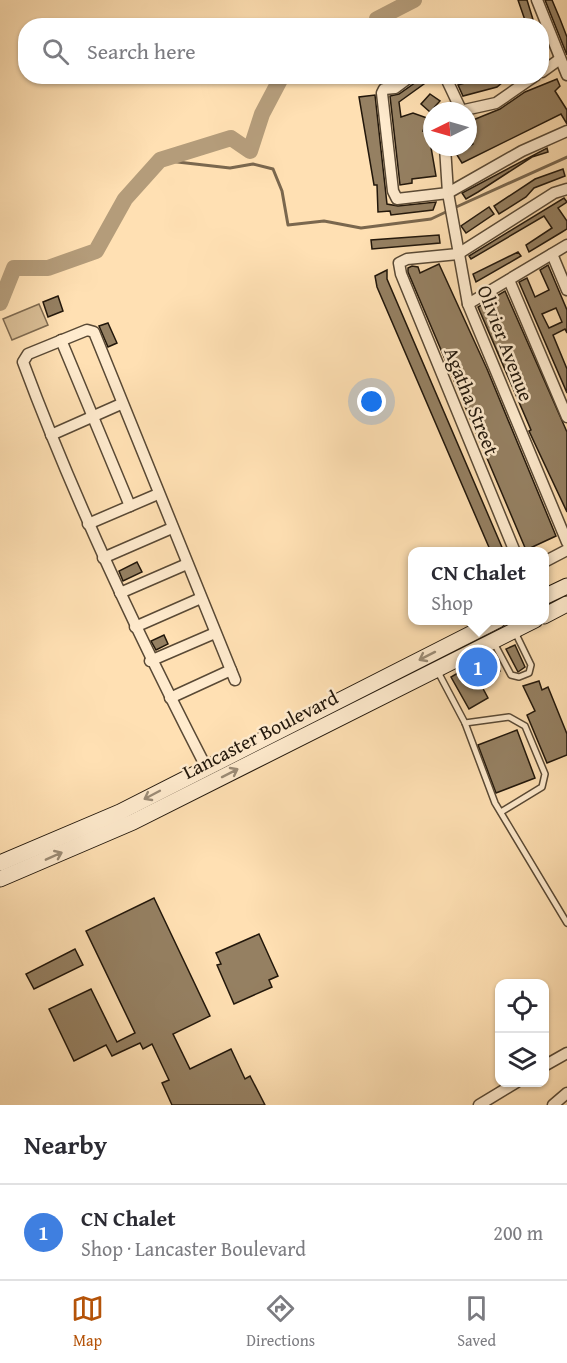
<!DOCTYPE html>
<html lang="en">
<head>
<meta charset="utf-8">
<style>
	:root { --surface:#fff; --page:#f2f2f3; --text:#2b2b33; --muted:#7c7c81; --line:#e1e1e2; --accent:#b45309 }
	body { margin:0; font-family:"Gentium Book Plus",serif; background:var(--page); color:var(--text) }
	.controls { position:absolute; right:18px; bottom:18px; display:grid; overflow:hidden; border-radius:12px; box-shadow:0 2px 4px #0004 }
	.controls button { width:54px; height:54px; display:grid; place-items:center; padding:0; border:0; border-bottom:2px solid var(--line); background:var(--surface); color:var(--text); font:30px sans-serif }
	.compass { position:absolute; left:423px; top:102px; width:54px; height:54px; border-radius:50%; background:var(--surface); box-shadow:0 2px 4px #0004; rotate:265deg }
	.you { position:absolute; left:372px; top:402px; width:21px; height:21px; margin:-15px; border:4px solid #fff; border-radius:50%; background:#1a73e8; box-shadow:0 0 0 9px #1a73e833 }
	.badge { display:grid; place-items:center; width:39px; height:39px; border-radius:50%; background:var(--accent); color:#fff; font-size:20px; font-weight:700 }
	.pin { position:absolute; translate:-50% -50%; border:3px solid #fff; box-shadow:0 2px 6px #0006 }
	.popup { position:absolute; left:408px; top:547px; width:141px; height:78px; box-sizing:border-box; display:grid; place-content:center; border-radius:12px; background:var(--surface); filter:drop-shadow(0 2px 4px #0005); font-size:20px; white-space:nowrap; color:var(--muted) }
	.popup b { font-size:22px; color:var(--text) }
	.popup::after { content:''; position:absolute; left:50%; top:100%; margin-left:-12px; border:12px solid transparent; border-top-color:var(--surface) }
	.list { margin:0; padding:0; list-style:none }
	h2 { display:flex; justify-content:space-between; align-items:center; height:78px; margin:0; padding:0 24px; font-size:26px }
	h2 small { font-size:20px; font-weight:400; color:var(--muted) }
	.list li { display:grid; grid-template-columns:39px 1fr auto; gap:18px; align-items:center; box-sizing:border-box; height:96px; padding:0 24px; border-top:2px solid var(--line) }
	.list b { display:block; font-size:22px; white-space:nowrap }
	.list p { margin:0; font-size:20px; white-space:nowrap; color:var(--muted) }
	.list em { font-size:20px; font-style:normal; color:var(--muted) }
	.icon { flex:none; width:33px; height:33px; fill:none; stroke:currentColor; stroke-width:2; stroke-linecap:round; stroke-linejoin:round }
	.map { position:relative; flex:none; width:567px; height:1105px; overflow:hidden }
	.search { position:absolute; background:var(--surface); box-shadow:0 2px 4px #0004; left:18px; right:18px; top:18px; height:66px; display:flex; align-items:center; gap:15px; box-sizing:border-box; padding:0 21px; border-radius:24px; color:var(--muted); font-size:22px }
	.sheet { height:174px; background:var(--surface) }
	nav { display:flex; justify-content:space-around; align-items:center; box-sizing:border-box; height:84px; border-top:2px solid var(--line); background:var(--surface); font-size:16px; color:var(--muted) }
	nav a { display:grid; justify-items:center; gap:3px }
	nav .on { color:var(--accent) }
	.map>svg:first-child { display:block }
	.green { fill:#d9be96; stroke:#7e6a50; stroke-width:1.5 }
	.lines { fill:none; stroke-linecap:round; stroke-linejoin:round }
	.stream { stroke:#7a674e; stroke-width:3 }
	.river { stroke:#b49c7a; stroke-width:16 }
	.building { fill:#958062; stroke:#22170b; stroke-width:1.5; fill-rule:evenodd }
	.lane-casing { stroke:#594935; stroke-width:8 }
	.street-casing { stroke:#594935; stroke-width:13 }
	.secondary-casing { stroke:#22170b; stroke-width:17 }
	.lane { stroke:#ffebce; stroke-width:5 }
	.street { stroke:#ffebce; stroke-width:10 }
	.secondary { stroke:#ffebce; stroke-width:15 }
	.oneway { stroke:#9c8c76 }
	.labels { text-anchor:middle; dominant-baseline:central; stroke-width:5; stroke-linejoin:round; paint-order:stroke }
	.street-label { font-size:20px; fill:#22170b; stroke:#ffebce }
</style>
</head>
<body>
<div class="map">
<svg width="567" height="1105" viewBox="0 0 567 1105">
	<rect width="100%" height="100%" fill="#ffe0b3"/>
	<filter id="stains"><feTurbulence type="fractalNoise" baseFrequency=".00333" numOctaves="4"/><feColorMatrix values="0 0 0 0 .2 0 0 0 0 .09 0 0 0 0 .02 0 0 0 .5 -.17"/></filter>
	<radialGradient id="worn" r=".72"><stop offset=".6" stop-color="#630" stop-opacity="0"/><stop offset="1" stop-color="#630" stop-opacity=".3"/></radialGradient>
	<!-- green -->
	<polygon class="green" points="39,304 48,325 12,340 3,319"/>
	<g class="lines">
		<!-- stream -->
		<g class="stream">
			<polyline points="160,160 230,168 253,164 273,169 282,191 288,225 324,221 361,228 431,219 448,211"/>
			<polyline points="454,208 567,157"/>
		</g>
		<!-- river -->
		<g class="river">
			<polyline points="315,26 317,26"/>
			<polyline points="378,26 377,19 414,0"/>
			<polyline points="0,303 14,268 48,268 96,251 125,199 160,160 231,138 250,151 262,114 282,76"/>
		</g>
	</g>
	<!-- building -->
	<g class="building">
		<polygon points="518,0 527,0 535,26 527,26"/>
		<polygon points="545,0 552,0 560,19 567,37 567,55"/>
		<polygon points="418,76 435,76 399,102 401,117 413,113 427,118 423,131 428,130 436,176 412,179 412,183 400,185 390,96 399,94 416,82"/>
		<polygon points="489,76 510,76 497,87 463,96 458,85"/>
		<polygon points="557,79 560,86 555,91 567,110 567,124 561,114 462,163 457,155 473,144 468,133 468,122 500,109 525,92"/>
		<polygon points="430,94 440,101 430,112 421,104"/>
		<polygon points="375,95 387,204 398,206 436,202 433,210 391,215 390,211 378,212 377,185 374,185 359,97"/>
		<polygon points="547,148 548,152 532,157 478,192 466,199 462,193"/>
		<polygon points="563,169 565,176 534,188 526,197 499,214 494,206 535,179"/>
		<polygon points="564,198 567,202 558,208 567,221 567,229 562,232 529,252 526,245 552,228 544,216 471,259 469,256"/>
		<polygon points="489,207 494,214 466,233 461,226"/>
		<polygon points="439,235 440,243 372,249 371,240"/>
		<polygon points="518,252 521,256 476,282 473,274"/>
		<polygon points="439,264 487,369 556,536 526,550 408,272 408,268 412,266 418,267 420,273"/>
		<path d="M548,265L567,310V333L565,329L553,335L567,369V393L519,282L527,278L535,297L549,290L540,270ZM556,308L562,322L549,328L542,314Z"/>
		<polygon points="387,270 387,279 504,552 491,552 377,287 375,276"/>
		<polygon points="505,291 567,432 567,512 529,431 531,430 478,307"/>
		<polygon points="58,296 63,311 48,317 43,302"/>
		<polygon points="108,323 117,343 108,347 99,326"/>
		<polygon points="137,562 142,572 123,581 119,571"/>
		<polygon points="164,635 168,644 156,650 151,641"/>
		<polygon points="515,645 525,667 518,672 506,649"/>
		<polygon points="490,654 500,671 480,683 488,698 469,709 451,677"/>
		<polygon points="539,681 542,690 548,687 567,734 567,755 547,763 527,715 535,711 523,686"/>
		<polygon points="517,730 535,778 496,793 478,745"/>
		<polygon points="154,898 210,1016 173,1034 190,1069 231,1049 245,1079 250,1076 265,1105 172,1105 162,1083 169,1080 152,1044 143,1049 140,1043 112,1056 106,1045 74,1061 49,1009 91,989 117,1042 135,1033 86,931"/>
		<polygon points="259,934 278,976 269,980 272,987 234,1004 217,965 221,964 216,953"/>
		<polygon points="75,949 83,965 34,989 26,974"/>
	</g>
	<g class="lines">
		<!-- lane casing -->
		<g class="lane-casing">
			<g id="lane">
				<polyline points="494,643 511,675 519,677 529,673 531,665 515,632"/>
				<polyline points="437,670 465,723 495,803 567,923"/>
				<polyline points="465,723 509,717 525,726 545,774 542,787 501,812"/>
			</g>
		</g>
		<!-- street casing -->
		<g class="street-casing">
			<g id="street">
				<polyline points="537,0 567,75"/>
				<polyline points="542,72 560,59"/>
				<polyline points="411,76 395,88 384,89 382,93 393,191 397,199 448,193 522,151 567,131"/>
				<polyline points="445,76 461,110"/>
				<polyline points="460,111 496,103 535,76"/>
				<polyline points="445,147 448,193 468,304 567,542"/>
				<polyline points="552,254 567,290"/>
				<polyline points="509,280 567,417"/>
				<polyline points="468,304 567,245"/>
				<polyline points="61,340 130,506"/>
				<polyline points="51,435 121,404"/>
				<polyline points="88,524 158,494"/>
				<polyline points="515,552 401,274 399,263 407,259 458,254 554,193 567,189"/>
				<polyline points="103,558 172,528"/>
				<polyline points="544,562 567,550"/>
				<polyline points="120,593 187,564"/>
				<polyline points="135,627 201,598"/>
				<polyline points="150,661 215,633"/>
				<polyline points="170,698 231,670"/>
				<path d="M206,767C138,635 75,502 23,362L28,354L87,330L94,332L235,680"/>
				<polyline points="544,1066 567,1053"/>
				<polyline points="479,1105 517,1082"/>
				<polyline points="553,1105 567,1093"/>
			</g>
		</g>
		<!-- secondary casing -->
		<g class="secondary-casing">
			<g id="secondary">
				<polyline points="544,597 567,586"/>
				<polyline points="544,616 567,604"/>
				<polyline points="0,863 120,812 498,620"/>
				<polyline points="0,879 133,822 535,620"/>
			</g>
		</g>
		<!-- lane -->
		<use href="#lane" class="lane"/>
		<!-- street -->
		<use href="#street" class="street"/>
		<!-- secondary -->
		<use href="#secondary" class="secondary"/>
	</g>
	<!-- one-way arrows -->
	<defs><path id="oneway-shaft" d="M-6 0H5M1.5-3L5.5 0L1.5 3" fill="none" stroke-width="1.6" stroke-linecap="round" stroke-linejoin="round" transform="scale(1.5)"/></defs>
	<g class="oneway">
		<use href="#oneway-shaft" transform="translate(427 656) rotate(153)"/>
		<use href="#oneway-shaft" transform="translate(230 773) rotate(-27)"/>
		<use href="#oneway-shaft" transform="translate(152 795) rotate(152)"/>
		<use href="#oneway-shaft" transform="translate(54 856) rotate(-24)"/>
	</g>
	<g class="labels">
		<!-- street labels -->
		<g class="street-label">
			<text transform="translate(506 343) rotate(69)">Olivier Avenue</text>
			<text transform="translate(472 401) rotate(68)">Agatha Street</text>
			<text transform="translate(260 734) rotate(-27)">Lancaster Boulevard</text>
		</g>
	</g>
	<rect width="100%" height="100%" filter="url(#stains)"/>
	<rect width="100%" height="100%" fill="url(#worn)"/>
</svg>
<div class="controls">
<button><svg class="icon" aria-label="locate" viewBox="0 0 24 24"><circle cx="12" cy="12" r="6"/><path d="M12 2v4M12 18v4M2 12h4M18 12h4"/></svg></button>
<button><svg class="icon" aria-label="layers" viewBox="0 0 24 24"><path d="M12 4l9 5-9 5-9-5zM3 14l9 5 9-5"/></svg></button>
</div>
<svg class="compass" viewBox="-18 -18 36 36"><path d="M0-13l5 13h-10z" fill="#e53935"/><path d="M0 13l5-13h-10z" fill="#7c7c81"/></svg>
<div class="you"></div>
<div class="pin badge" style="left:478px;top:667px;background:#3f7fe0">1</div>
<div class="popup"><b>CN Chalet</b>Shop</div>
<div class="search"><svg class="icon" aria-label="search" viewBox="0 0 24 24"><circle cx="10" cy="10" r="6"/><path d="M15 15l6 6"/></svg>Search here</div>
</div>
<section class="sheet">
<h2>Nearby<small></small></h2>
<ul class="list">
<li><span class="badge" style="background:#3f7fe0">1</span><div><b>CN Chalet</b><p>Shop · Lancaster Boulevard</p></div><em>200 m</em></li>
</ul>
</section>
<nav>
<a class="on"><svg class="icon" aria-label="map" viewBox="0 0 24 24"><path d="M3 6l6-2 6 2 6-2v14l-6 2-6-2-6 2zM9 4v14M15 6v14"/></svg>Map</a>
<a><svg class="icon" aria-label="directions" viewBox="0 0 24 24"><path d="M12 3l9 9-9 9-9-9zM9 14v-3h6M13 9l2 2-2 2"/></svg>Directions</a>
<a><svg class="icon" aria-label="saved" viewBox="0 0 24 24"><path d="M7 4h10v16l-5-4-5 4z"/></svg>Saved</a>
</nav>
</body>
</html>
